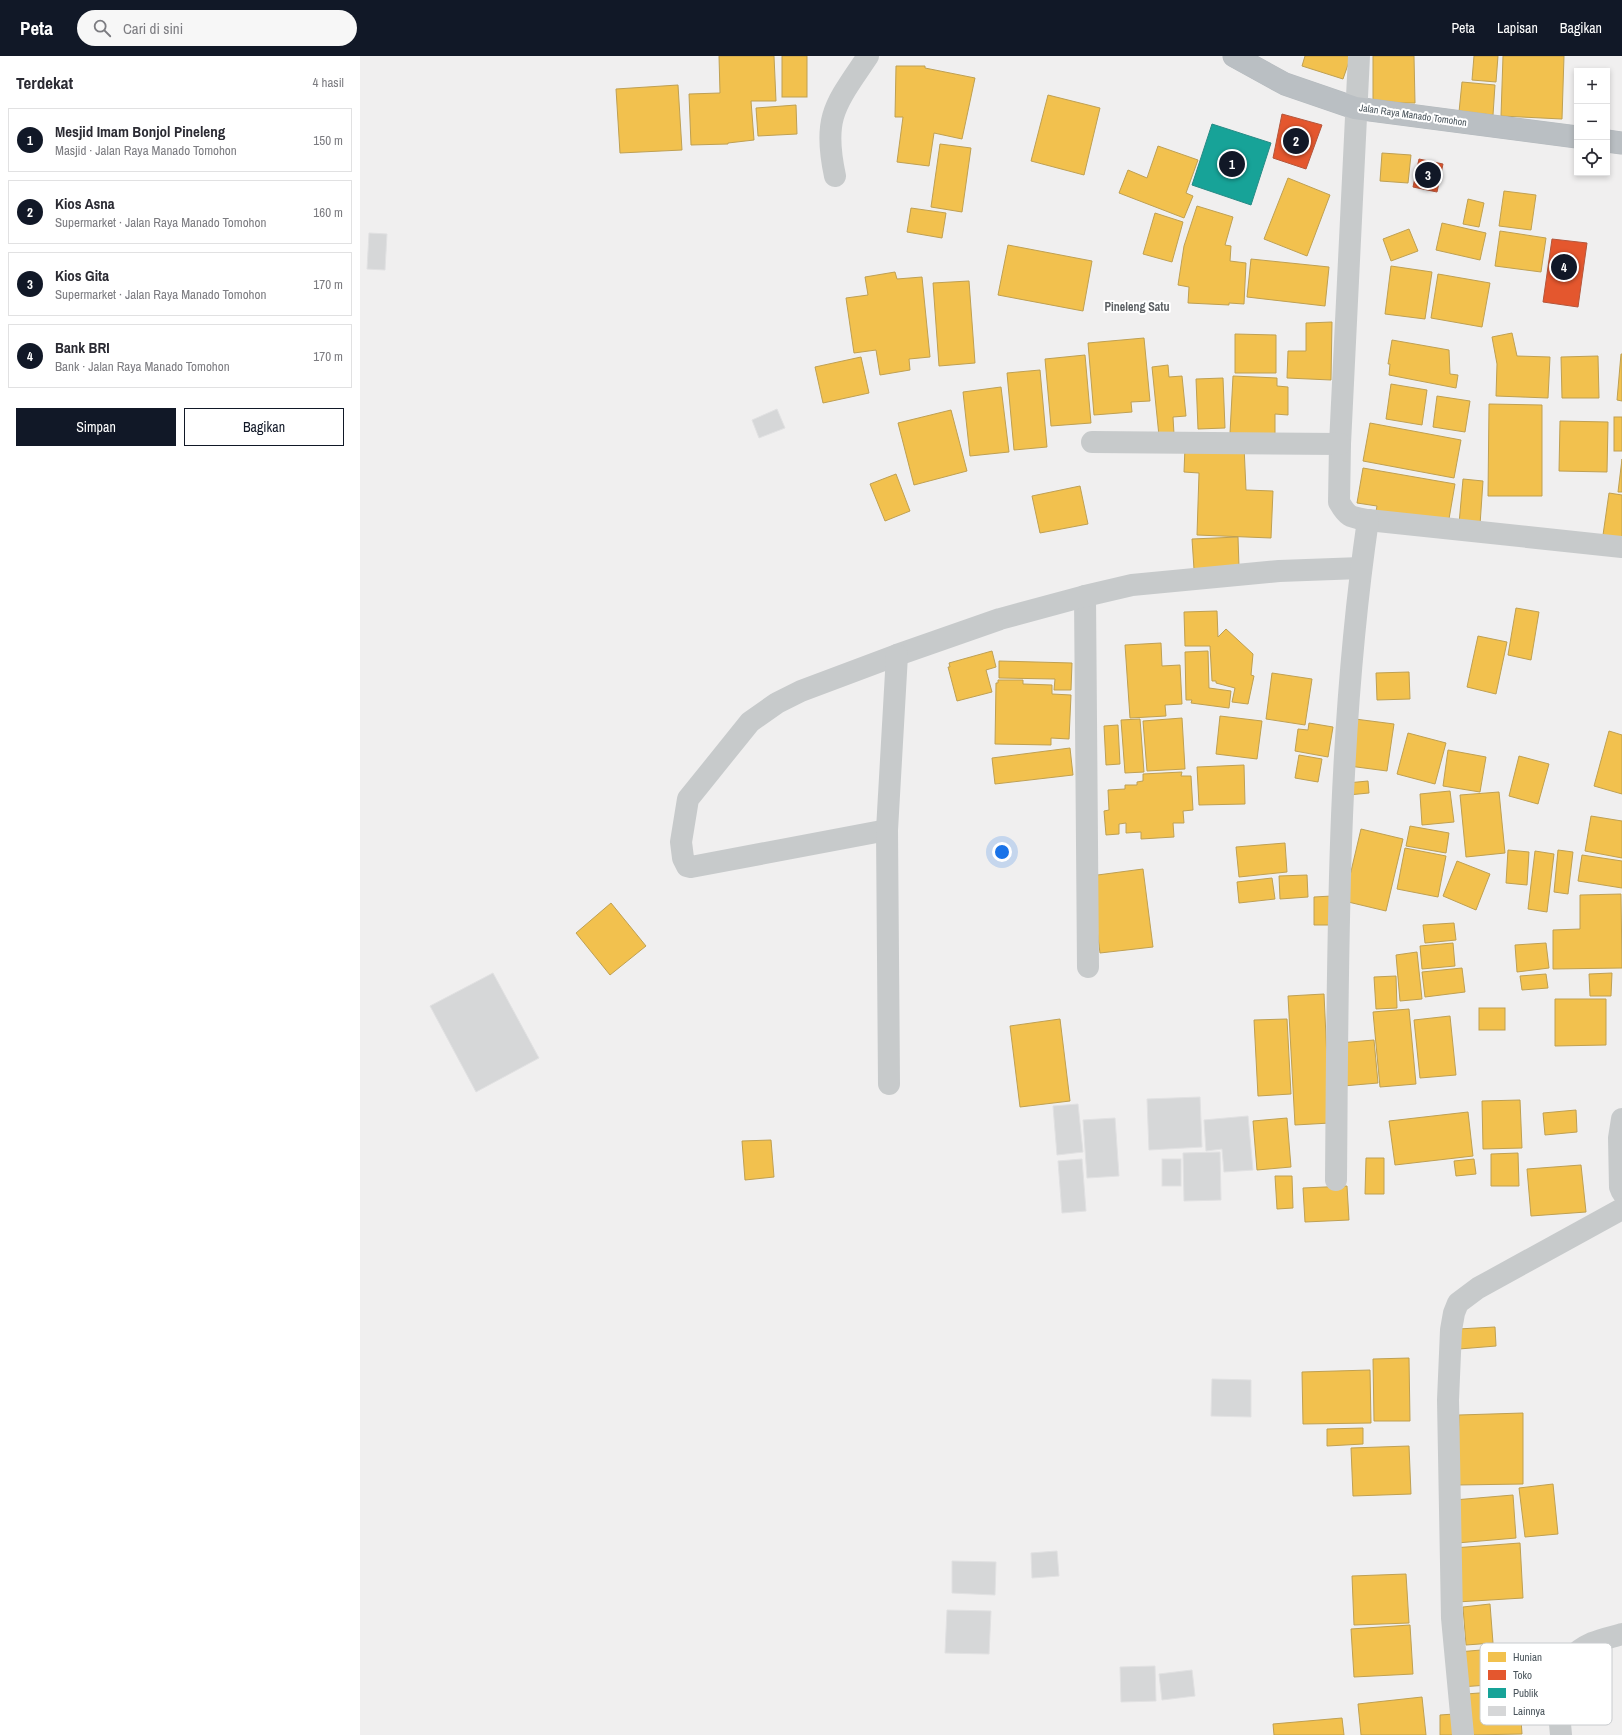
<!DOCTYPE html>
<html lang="id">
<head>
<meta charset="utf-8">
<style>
	:root { --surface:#fff; --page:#f7f7f7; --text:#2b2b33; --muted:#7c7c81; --line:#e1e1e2; --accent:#111827 }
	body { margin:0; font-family:"Archivo Narrow",sans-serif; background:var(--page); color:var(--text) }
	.controls { position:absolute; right:12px; top:12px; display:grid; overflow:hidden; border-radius:0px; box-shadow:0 2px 6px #0003 }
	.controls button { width:36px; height:36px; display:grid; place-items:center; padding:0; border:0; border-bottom:1px solid var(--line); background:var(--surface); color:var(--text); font:20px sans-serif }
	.you { position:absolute; left:642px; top:796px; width:14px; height:14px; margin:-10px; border:3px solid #fff; border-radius:50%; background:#1a73e8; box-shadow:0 0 0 6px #1a73e833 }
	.badge { display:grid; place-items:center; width:26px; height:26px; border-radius:50%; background:var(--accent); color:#fff; font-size:13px; font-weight:700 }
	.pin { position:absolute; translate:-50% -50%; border:2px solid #fff; box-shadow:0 1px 4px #0006 }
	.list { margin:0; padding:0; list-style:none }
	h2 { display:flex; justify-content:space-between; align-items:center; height:52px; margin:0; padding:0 16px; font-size:17px }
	h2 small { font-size:13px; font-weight:400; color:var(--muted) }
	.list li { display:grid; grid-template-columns:26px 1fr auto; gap:12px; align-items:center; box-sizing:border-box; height:64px; margin:0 8px 8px; padding:0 8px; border:1px solid var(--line); border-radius:0px }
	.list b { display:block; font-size:15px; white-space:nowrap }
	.list p { margin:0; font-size:13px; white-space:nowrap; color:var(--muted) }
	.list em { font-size:13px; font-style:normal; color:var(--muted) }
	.actions { display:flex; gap:8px; padding:12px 16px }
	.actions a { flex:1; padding:9px 0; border:1px solid var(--accent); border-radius:0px; text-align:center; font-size:14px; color:var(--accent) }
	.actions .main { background:var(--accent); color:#fff }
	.icon { flex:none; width:22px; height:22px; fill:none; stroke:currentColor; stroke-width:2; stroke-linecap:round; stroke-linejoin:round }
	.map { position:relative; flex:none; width:1262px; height:1679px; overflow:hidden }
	header { display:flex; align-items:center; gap:24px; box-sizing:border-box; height:56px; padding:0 20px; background:var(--accent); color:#fff }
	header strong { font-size:19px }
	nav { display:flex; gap:22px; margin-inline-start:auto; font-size:14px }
	.search { width:280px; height:36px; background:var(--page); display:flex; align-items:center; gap:10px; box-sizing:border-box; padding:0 14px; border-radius:22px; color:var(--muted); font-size:15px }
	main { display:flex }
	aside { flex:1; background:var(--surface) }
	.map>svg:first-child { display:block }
	.homes { fill:#f2c14e; stroke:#bfa052 }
	.shops { fill:#e4572e; stroke:#b5563b }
	.public { fill:#17a398; stroke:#268b85 }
	.building { fill:#d6d7d8; stroke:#e1e1e2 }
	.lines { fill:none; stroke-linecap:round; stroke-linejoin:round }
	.highway-casing { stroke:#b5babe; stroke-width:23 }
	.minor { stroke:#c7cacb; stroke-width:22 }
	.highway { stroke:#babfc3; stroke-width:22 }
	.labels { text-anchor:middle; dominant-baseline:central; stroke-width:4; stroke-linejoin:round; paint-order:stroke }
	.street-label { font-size:10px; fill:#48535a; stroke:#fff }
	.quarter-label { font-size:12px; font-weight:bold; fill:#5b5f63; stroke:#fff }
	.key { fill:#fff; stroke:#c8cbce; stroke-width:1 }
	.key-label { font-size:11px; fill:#48535a }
</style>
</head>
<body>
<header>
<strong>Peta</strong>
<div class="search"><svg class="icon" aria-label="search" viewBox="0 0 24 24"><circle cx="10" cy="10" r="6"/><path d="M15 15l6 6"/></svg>Cari di sini</div>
<nav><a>Peta</a><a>Lapisan</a><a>Bagikan</a></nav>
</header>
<main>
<aside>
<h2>Terdekat<small>4 hasil</small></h2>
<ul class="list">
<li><span class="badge">1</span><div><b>Mesjid Imam Bonjol Pineleng</b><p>Masjid · Jalan Raya Manado Tomohon</p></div><em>150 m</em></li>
<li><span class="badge">2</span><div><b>Kios Asna</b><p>Supermarket · Jalan Raya Manado Tomohon</p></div><em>160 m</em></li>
<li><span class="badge">3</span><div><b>Kios Gita</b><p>Supermarket · Jalan Raya Manado Tomohon</p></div><em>170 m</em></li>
<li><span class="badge">4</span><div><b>Bank BRI</b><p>Bank · Jalan Raya Manado Tomohon</p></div><em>170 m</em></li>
</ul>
<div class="actions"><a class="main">Simpan</a><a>Bagikan</a></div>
</aside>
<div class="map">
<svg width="1262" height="1679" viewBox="0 0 1262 1679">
	<rect width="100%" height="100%" fill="#f0efef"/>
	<!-- homes -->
	<g class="homes">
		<polygon points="359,0 414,0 416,45 391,45 394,84 368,87 368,88 331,89 329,38 360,37"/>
		<rect x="422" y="0" width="25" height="41"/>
		<polygon points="945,0 991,0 983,23 942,10"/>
		<polygon points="1013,0 1054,0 1055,47 1013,47"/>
		<polygon points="1114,0 1138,0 1136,26 1112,24"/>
		<polygon points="1143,0 1204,0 1202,63 1141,60"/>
		<polygon points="536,10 565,10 565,12 615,22 602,83 574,77 569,110 537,106 543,61 535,61"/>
		<polygon points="1102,26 1135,29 1133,59 1099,56"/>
		<polygon points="318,29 322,94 260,97 256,33"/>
		<polygon points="688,39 740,52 724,119 671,105"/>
		<polygon points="436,49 437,78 398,80 396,52"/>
		<polygon points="580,88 611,92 602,156 571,151"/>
		<polygon points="798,90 838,104 826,137 833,140 824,162 759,137 768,114 787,122"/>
		<polygon points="1022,97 1051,99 1048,127 1020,125"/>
		<polygon points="928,122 970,139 947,200 904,183"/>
		<polygon points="1144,135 1176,139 1171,174 1139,170"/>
		<polygon points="1108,143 1124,147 1119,171 1103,168"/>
		<polygon points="837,150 873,161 865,189 871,190 870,205 886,207 884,248 869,247 869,249 828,247 829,231 818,229 824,190"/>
		<polygon points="551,152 586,157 582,182 547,176"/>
		<polygon points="795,157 823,166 812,206 783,198"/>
		<polygon points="1082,167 1126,177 1120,204 1076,194"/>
		<polygon points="1049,173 1058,195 1031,205 1023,183"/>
		<polygon points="1140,175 1186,182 1181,216 1135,210"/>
		<polygon points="648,189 732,205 723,255 638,239"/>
		<polygon points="891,203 969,211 965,250 887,241"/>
		<polygon points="1031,210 1072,216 1065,263 1025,258"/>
		<polygon points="535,216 537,223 562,221 570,301 549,303 550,314 520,319 516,294 494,297 486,242 508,239 505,221"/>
		<polygon points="1078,218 1130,227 1122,271 1071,262"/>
		<polygon points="609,225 615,307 579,310 573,227"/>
		<polygon points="972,266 971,324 927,322 928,295 946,295 946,267"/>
		<polygon points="1152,277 1157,300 1190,301 1188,342 1136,340 1137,308 1132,281"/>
		<polygon points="875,278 916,279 916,317 875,317"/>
		<polygon points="784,282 790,345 771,346 772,356 734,359 728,287"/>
		<polygon points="1032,284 1089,294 1090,318 1098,319 1096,332 1029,319 1030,308 1028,308"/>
		<polygon points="1261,298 1262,298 1262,345 1257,344"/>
		<polygon points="725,299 731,367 691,370 685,303"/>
		<polygon points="1238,300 1239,342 1202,342 1201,301"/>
		<polygon points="501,301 509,337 463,347 455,311"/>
		<polygon points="808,309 809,321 822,320 826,360 813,361 814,378 799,380 792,311"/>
		<polygon points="680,314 687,391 654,394 647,317"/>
		<polygon points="873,320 917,322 917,330 928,331 928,359 915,358 915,379 870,377"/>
		<polygon points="863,322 865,372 838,373 836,323"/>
		<polygon points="1031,328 1067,334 1062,369 1026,363"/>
		<polygon points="641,331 649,396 610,400 603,336"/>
		<polygon points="1077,340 1110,345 1105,376 1073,371"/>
		<polygon points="1129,348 1182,349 1182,440 1128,440"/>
		<polygon points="591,354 607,415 554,429 538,367"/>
		<rect x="1254" y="361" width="8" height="34"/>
		<polygon points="1200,365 1248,366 1247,416 1199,415"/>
		<polygon points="1010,367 1101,384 1094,422 1003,405"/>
		<polygon points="884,390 886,434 913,435 911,482 837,479 839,417 824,416 825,391"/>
		<polygon points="1262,403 1262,436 1258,436"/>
		<polygon points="1003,412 1095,428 1089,463 1015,461 1017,450 997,447"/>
		<polygon points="536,418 550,455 525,465 510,428"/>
		<polygon points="1103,423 1123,425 1120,469 1099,468"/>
		<polygon points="720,430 728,468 680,477 672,440"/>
		<polygon points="1249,437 1262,439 1262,482 1243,479"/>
		<polygon points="878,481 879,511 834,513 832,483"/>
		<polygon points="1156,552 1179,556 1171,604 1148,599"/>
		<polygon points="857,555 858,581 866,573 893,598 891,619 894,620 888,648 872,646 875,632 856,627 856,625 852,625 850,590 825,590 824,556"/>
		<polygon points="1118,580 1147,586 1136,638 1107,631"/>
		<polygon points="801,587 802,610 820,609 822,648 805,649 806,660 770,662 765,589"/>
		<polygon points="632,595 636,611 626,614 632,636 597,645 588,611 590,611 589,607"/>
		<polygon points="848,595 849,632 871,635 869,652 831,647 832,644 826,644 825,596"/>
		<polygon points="639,605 712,607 711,634 694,634 695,623 639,622"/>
		<polygon points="1049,616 1050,643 1017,644 1016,617"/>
		<polygon points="912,617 952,623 945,669 906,663"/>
		<polygon points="638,624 663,624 663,628 692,629 692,638 711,639 709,683 691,682 691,689 635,688 636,627 638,627"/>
		<polygon points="860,660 902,665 897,703 856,698"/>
		<polygon points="822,662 825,713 787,715 783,665"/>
		<polygon points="780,663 784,716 765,717 761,664"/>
		<polygon points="995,663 1034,668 1027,715 989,710"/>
		<polygon points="949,667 973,671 968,701 935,695 938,673 948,674"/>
		<polygon points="758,669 760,708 746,709 744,670"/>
		<polygon points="1249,675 1262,679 1262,738 1234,730"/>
		<polygon points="1048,677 1086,687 1075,728 1037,718"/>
		<polygon points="710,692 713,719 635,728 632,702"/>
		<polygon points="1088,694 1126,701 1120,736 1083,730"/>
		<polygon points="939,699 962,703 958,726 935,722"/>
		<polygon points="1159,700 1189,708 1178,748 1149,740"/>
		<polygon points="884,709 885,748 839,749 837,711"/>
		<polygon points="822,716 821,720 831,720 833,754 823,755 824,767 813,767 814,781 781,783 781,776 766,777 766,767 759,768 759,778 746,779 744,755 749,754 748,734 765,733 765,729 777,729 777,726 783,725 783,718"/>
		<polygon points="1008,725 1009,737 988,739 987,727"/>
		<polygon points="1090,735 1094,766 1062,769 1060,738"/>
		<polygon points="1139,736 1145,797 1106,801 1100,739"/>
		<polygon points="1231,760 1262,765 1262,802 1225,795"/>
		<polygon points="1050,770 1089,777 1086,797 1046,790"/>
		<polygon points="1001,773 1043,783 1026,855 984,845"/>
		<polygon points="925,787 927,816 879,821 876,791"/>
		<polygon points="1045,792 1086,800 1078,841 1037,833"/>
		<polygon points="1148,794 1169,796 1167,829 1146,827"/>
		<polygon points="1198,794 1213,796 1208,838 1194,836"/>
		<polygon points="1175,795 1194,798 1187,856 1168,853"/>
		<polygon points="1222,799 1262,805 1262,832 1218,825"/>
		<polygon points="1097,805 1130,818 1116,854 1083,840"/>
		<polygon points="783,813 793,891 740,897 730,820"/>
		<polygon points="947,819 948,841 920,843 919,820"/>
		<polygon points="912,822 915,843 879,847 877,826"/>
		<polygon points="1261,838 1262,912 1193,913 1193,874 1220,873 1220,839"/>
		<polygon points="972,840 973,869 954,869 954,841"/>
		<polygon points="251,847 286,890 250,919 216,877"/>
		<polygon points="1094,867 1096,884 1065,887 1063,869"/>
		<polygon points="1093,887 1095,910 1062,913 1060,890"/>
		<polygon points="1186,887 1189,912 1157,916 1155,889"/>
		<polygon points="1057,896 1062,943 1040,945 1036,899"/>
		<polygon points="1102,912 1105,936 1065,941 1062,916"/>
		<polygon points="1252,917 1251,940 1230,940 1229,918"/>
		<polygon points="1186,918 1188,932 1162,934 1160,920"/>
		<polygon points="1036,920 1037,952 1016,953 1014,921"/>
		<polygon points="964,938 970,1067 935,1069 928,940"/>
		<polygon points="1195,943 1246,943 1246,989 1195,990"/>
		<rect x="1119" y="952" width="26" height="22"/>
		<polygon points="1049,953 1056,1028 1020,1031 1013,956"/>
		<polygon points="1090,960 1096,1019 1060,1022 1054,964"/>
		<polygon points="700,963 710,1045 660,1051 650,970"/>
		<polygon points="927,963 931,1038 898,1040 894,964"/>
		<polygon points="1014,984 1018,1027 983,1030 979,987"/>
		<polygon points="1160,1044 1162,1092 1123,1093 1122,1045"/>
		<polygon points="1216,1054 1217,1076 1185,1079 1183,1057"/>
		<polygon points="1108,1056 1113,1100 1035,1109 1029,1065"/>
		<polygon points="927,1062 931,1111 897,1114 893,1065"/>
		<polygon points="411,1084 414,1121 385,1124 382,1085"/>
		<polygon points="1158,1097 1159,1130 1131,1130 1131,1098"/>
		<polygon points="1006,1102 1024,1102 1024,1138 1005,1138"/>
		<polygon points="1114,1103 1116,1118 1096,1120 1094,1105"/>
		<polygon points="1221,1109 1226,1156 1171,1160 1167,1113"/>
		<polygon points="915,1120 932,1120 933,1152 917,1153"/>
		<polygon points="987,1130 989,1164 945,1166 943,1132"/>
		<polygon points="1135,1271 1136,1290 1099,1293 1098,1273"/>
		<polygon points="1049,1302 1050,1365 1014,1365 1013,1303"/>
		<polygon points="1010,1314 1011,1367 943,1368 942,1316"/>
		<polygon points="1163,1357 1163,1428 1097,1429 1099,1359"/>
		<polygon points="1003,1372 1003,1388 967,1390 967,1373"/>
		<polygon points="1049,1390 1051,1438 993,1440 991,1392"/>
		<polygon points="1193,1428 1198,1478 1165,1481 1159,1432"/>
		<polygon points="1153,1439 1156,1482 1097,1487 1094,1444"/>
		<polygon points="1160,1487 1163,1542 1097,1546 1093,1492"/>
		<polygon points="1046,1518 1049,1567 994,1569 992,1520"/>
		<polygon points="1130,1548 1133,1587 1106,1589 1103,1551"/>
		<polygon points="1050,1569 1053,1618 994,1621 991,1573"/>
		<polygon points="1155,1591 1157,1627 1100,1631 1098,1596"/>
		<polygon points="1159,1634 1162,1678 1109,1679 1106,1638"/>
		<polygon points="1062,1641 1066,1679 1001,1679 998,1648"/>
		<polygon points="1094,1658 1095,1679 1080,1679 1080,1659"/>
		<polygon points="982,1662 984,1679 914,1679 913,1668"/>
	</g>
	<!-- shops -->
	<g class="shops">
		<polygon points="922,58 962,69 946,113 913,102"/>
		<polygon points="1059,103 1083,108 1077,136 1053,131"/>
		<polygon points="1192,183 1227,187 1218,251 1183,246"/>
	</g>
	<!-- public -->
	<polygon class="public" points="852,68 911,87 891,149 832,129"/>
	<!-- building -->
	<g class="building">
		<polygon points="9,177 27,178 25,214 7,213"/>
		<polygon points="417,353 425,372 399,382 392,364"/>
		<polygon points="133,917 179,1002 116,1036 70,950"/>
		<polygon points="840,1041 842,1091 789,1094 787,1043"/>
		<polygon points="718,1048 723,1096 697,1099 693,1050"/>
		<polygon points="888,1060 893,1114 864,1116 862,1093 846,1095 844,1064"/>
		<polygon points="755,1062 759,1120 727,1122 723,1064"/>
		<polygon points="860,1096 861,1144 824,1145 823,1097"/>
		<polygon points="722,1103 726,1155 702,1157 698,1105"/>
		<rect x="802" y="1103" width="19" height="27"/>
		<polygon points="852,1323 891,1324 891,1361 851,1360"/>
		<polygon points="697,1495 699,1520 672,1522 671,1497"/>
		<polygon points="592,1505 636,1506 635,1539 592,1537"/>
		<polygon points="587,1554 631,1555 629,1598 585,1597"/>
		<polygon points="795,1610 796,1645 761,1646 760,1611"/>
		<polygon points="832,1614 835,1640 802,1644 799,1618"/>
	</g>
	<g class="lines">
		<!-- highway casing -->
		<g class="highway-casing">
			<g id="highway">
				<polyline points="874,0 925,28 995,52 1217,81"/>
				<polyline points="1247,85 1262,87"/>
			</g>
		</g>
		<!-- minor -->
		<g class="minor">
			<path d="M999,0L980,388L979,446C988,462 991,461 1008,464L1262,491"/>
			<path d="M475,120C462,60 476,48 508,0"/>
			<polyline points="732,386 980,388"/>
			<polyline points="725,540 728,911"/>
			<polyline points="527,774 331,811 327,810 323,802 321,786 328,743 390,666 417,647 441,635 537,599 640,563 725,540 772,529 919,515 1001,512"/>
			<polyline points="529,1028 527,774 537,599"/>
			<polyline points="1262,1063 1259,1082 1260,1131 1262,1136"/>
			<path d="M976,1124C978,903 976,683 1008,464"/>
			<polyline points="1103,1679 1092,1562 1088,1344 1091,1274 1094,1257 1098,1247 1118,1232 1262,1153"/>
			<path d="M1201,1679C1198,1642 1190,1606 1232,1587C1242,1583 1252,1581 1262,1578"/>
		</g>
		<!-- highway -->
		<use href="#highway" class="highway"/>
	</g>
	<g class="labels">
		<!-- street labels -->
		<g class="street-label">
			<text transform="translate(1053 59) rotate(8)">Jalan Raya Manado Tomohon</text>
		</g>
		<!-- quarter labels -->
		<g class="quarter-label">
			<text x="777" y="251">Pineleng Satu</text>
		</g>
	</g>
	<!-- legend -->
	<rect x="1120" y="1587" width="132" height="82" rx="6" class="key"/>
	<rect x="1128" y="1596" width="18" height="10" fill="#f2c14e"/>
	<rect x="1128" y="1614" width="18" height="10" fill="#e4572e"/>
	<rect x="1128" y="1632" width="18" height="10" fill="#17a398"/>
	<rect x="1128" y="1650" width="18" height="10" fill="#d6d7d8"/>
	<g class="key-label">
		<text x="1153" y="1605">Hunian</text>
		<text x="1153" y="1623">Toko</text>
		<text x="1153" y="1641">Publik</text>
		<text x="1153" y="1659">Lainnya</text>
	</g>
</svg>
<div class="controls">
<button>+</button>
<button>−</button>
<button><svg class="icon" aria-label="locate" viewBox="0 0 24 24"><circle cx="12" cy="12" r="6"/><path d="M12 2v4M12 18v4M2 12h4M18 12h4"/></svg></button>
</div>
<div class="you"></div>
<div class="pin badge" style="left:872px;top:108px">1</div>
<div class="pin badge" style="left:936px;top:85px">2</div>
<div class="pin badge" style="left:1068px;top:119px">3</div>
<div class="pin badge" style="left:1204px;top:211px">4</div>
</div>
</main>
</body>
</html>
